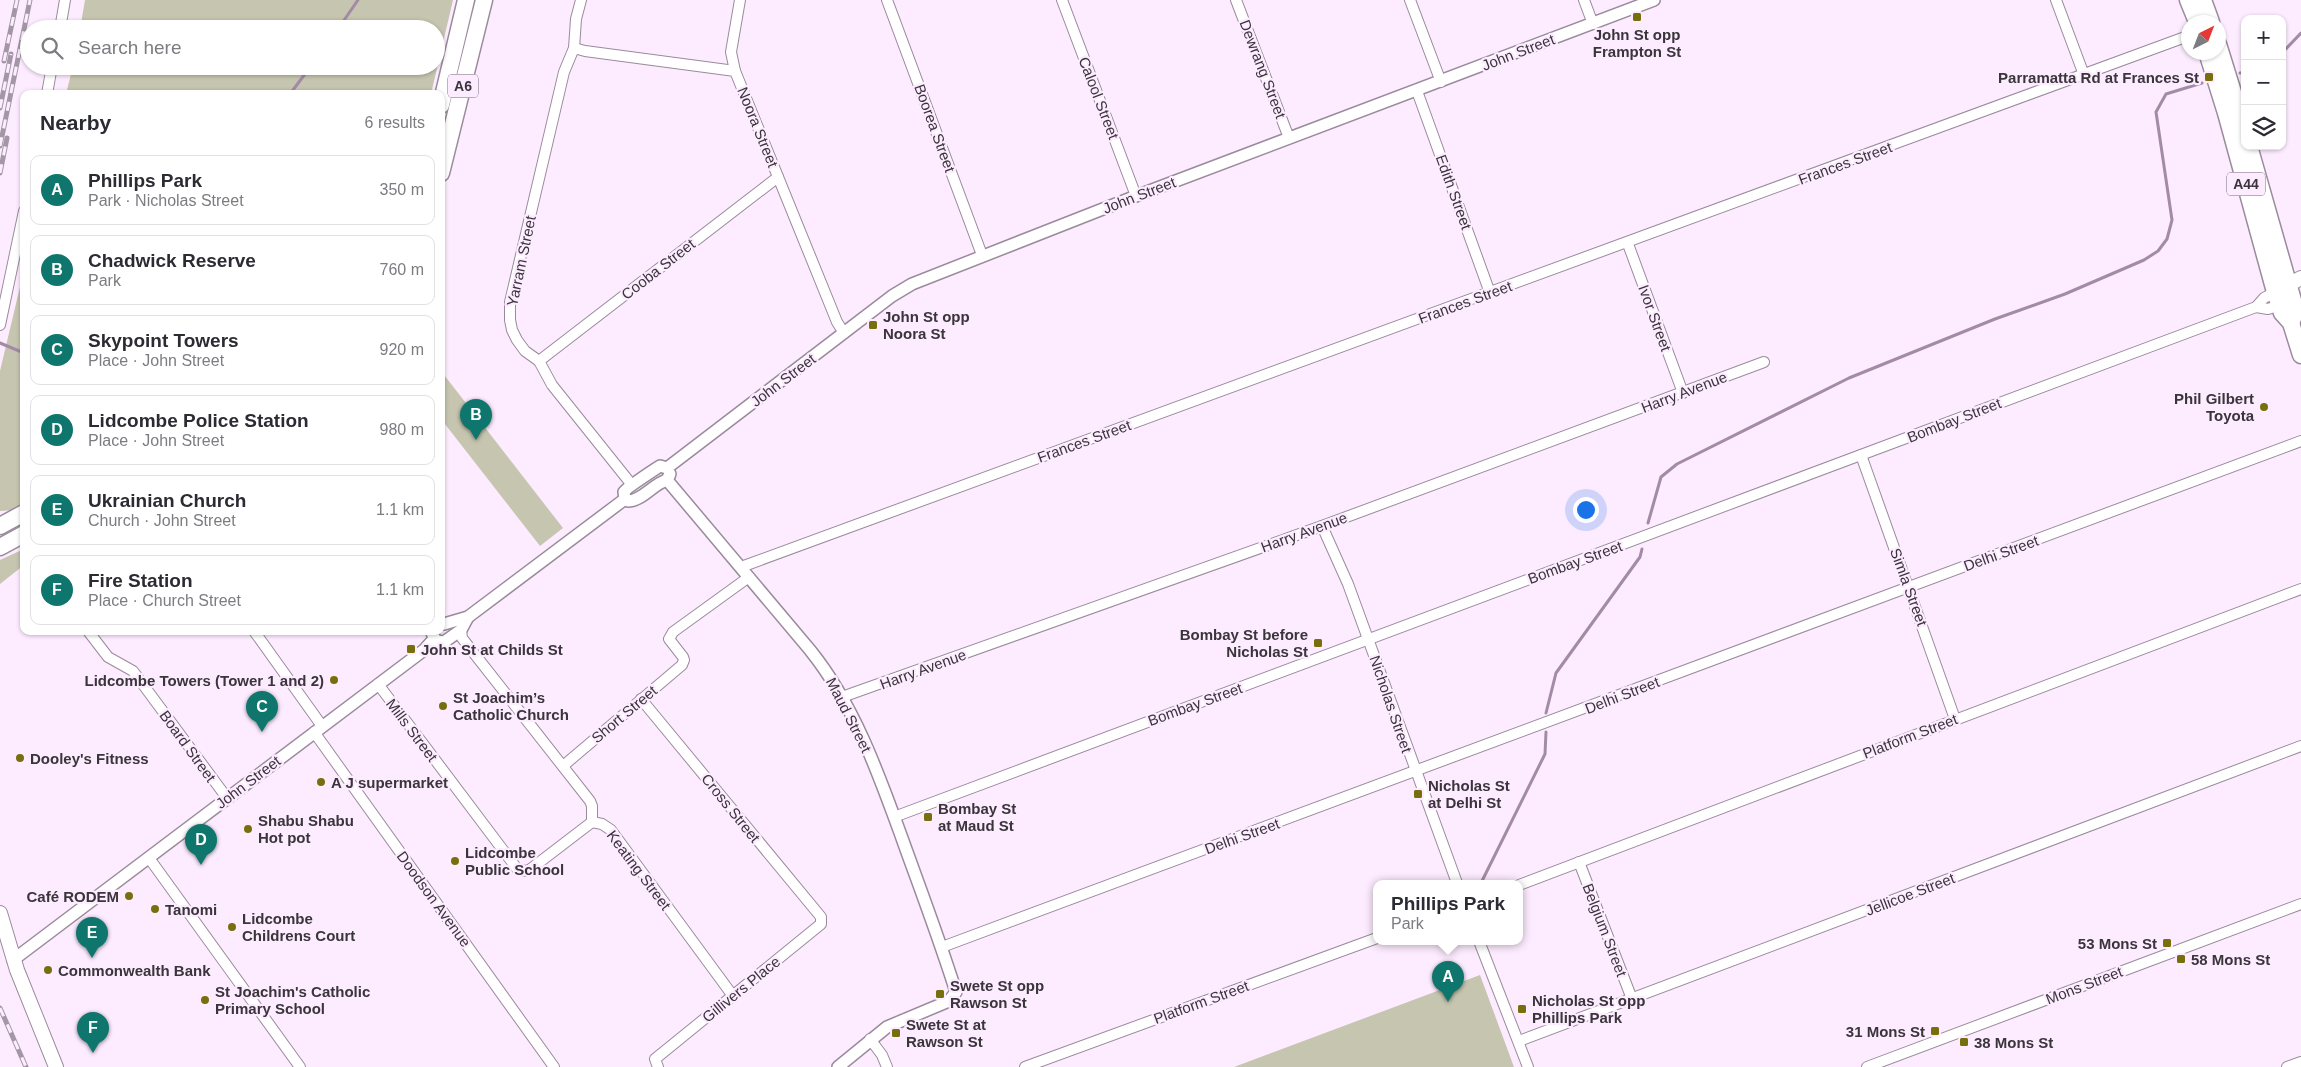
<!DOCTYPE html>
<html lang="en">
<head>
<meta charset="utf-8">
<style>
	:root { --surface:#fff; --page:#f7f7f7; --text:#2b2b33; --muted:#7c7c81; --line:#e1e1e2; --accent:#0f766e }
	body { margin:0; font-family:Helvetica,sans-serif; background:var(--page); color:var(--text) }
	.controls { position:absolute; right:15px; top:15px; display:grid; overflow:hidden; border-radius:10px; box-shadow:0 1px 4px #0004 }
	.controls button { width:45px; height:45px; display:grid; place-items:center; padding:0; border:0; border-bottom:1px solid var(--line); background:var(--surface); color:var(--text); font:25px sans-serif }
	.compass { position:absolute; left:2181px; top:15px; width:45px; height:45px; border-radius:50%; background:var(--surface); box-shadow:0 1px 4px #0004; rotate:42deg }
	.you { position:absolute; left:1585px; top:509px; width:18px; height:18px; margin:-12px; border:4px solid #fff; border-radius:50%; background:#1a73e8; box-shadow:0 0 0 8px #1a73e833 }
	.badge { display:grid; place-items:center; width:32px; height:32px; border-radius:50%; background:var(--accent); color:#fff; font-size:16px; font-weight:700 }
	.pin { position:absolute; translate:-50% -41px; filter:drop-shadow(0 1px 2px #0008) }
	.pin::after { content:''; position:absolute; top:26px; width:18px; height:15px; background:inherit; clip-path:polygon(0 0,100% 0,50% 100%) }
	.popup { position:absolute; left:1373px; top:880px; width:150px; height:65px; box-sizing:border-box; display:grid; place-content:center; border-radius:10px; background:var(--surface); filter:drop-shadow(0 1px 4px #0005); font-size:16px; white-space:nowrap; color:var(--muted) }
	.popup b { font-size:19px; color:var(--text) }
	.popup::after { content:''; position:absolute; left:50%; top:100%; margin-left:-10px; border:10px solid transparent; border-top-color:var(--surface) }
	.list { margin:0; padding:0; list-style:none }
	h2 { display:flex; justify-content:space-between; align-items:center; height:65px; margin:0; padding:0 20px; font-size:21px }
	h2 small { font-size:16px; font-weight:400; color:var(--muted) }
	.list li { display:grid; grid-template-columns:32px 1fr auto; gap:15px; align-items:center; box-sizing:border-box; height:70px; margin:0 10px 10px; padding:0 10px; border:1px solid var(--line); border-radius:10px }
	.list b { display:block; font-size:19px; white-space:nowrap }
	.list p { margin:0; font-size:16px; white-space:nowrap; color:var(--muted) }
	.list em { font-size:16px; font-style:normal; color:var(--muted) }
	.icon { flex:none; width:28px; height:28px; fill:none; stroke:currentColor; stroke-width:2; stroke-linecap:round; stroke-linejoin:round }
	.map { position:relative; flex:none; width:2301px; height:1067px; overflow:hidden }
	.search { position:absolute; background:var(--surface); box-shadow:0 1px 4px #0004; left:20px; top:20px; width:425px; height:55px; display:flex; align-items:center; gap:12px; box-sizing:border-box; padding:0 18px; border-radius:28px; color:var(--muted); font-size:19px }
	.panel { position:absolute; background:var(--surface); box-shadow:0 1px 4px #0004; left:20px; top:90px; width:425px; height:545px; border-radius:10px }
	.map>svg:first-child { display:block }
	.green { fill:#c6c5af }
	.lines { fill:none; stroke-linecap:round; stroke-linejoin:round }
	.stream { stroke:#a38ba5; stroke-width:3 }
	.minor-casing { stroke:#9a8b9b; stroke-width:12 }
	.tertiary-casing { stroke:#9a8b9b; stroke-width:14 }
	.secondary-casing { stroke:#9a8b9b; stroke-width:16 }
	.trunk-casing { stroke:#9a8b9b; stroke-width:19 }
	.minor { stroke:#fff; stroke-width:10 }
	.tertiary { stroke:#fff; stroke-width:11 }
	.secondary { stroke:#fff; stroke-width:14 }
	.trunk { stroke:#fff; stroke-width:16 }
	.rail-casing { stroke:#a397a5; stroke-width:5 }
	.rail { stroke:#fdecff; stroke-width:3; stroke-dasharray:9; stroke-linecap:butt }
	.poi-dot { fill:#776f0e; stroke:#fdecff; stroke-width:2 }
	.labels { text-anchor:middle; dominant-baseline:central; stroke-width:4.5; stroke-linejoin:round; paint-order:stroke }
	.shield { fill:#fdecff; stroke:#746b76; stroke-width:1 }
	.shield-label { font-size:14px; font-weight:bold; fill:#3a343b }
	.poi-label { font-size:15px; font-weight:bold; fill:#3a343b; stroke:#fdecff; text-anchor:start }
	.street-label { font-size:15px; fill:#3a343b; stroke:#fdecff }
</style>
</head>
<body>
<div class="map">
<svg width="2301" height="1067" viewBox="0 0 2301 1067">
	<rect width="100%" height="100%" fill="#fdecff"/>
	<!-- green -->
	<g class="green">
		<polygon points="85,0 453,0 431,94 66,94 73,66 436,66 436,29 80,29"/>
		<polygon points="24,270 24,505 15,510 0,511 0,371"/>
		<polygon points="441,371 563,528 540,546 441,419"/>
		<polygon points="24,549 24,565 0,584 0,560"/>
		<polygon points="1480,975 1514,1067 1234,1067"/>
	</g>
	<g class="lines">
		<!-- stream -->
		<g class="stream">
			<polyline points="338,29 358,0"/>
			<polyline points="2282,53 2301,33"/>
			<polyline points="2240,73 2245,72"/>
			<polyline points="290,94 311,66"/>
			<polyline points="0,343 24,353"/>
			<polyline points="1648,523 1661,477 1677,464 1849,378 1995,319 2065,294 2144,260 2158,251 2167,239 2172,220 2156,112 2166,94 2202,83"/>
			<polyline points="1546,713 1556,673 1640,557 1642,549"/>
			<polyline points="1482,881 1545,754 1546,732"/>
		</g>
		<!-- minor casing -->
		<g class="minor-casing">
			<g id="minor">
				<polyline points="581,0 576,19 574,48 564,72 510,302 510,320 512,330 517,340 525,351 539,361 552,385 632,485"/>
				<polyline points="887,0 982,255"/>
				<polyline points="1062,0 1136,196"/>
				<polyline points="1236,0 1289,138"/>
				<polyline points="1410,0 1441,82"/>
				<polyline points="1584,0 1593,24"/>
				<polyline points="2056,0 2084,75"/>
				<polyline points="60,29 65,0"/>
				<polyline points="574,48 585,51 735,71 837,322 844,333"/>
				<polyline points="735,71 731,52 740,0"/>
				<polyline points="1417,91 1490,293"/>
				<polyline points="47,94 52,66"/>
				<polyline points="1628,244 1683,393"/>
				<polyline points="2256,307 2268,309 2280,305"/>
				<polyline points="0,325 24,211"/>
				<polyline points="539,361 778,177"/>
				<polyline points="1861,455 1955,719"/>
				<polyline points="1322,526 1348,584 1457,883"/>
				<polyline points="741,567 2188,36"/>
				<polyline points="461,630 462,638 590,801 592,806 592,822"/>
				<polyline points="88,631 108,657 133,671 227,798"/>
				<polyline points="254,631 322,726"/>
				<polyline points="378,684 518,870 528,871 592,822"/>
				<polyline points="842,697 1322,526 1764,362"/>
				<polyline points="641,699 821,917 821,924 655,1059 658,1067"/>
				<polyline points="314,732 554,1067"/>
				<polyline points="563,766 682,665 684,660 683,657 669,639 673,632 749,577"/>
				<polyline points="894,817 2256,307 2264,298 2275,292"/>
				<polyline points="592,822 602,824 611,830 733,996"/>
				<polyline points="149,858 300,1067"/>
				<polyline points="1579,862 1632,999"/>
				<polyline points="1519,885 2301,589"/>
				<polyline points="1479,941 1528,1067"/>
				<polyline points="942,947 2301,441"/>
				<polyline points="870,1039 882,1055 887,1067"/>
				<polyline points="1519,1041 2301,746"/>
				<polyline points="1025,1067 1377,938"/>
				<polyline points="1867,1067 2301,904"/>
				<polyline points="2287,1067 2301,1062"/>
			</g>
		</g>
		<!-- tertiary casing -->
		<g class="tertiary-casing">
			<g id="tertiary">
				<polyline points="667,468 892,296 912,284 1136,196 1654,0"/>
				<path d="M667,480L810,650C855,706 879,775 903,841C921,891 940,941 956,992L949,1001L887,1027L838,1067"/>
				<path d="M625,499L628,501C642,501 653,484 667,480L670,474"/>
				<path d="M625,499L624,492C626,488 654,470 660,466L667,468"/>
				<polyline points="444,624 468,617 625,499"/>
				<polyline points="432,633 436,641 444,642 461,630 468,617"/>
				<polyline points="13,960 424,650 434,639"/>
			</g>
		</g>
		<!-- secondary casing -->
		<g class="secondary-casing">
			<g id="secondary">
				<polyline points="2280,289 2301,278"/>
				<polyline points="0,913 17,970 56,1067"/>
			</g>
		</g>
		<!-- trunk casing -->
		<g class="trunk-casing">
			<g id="trunk">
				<polyline points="2188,0 2197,22"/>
				<polyline points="2203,0 2211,22"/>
				<polyline points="2218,44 2245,131"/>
				<polyline points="2207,52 2226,113 2275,292 2282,313 2291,323 2301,355"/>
				<polyline points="441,105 466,0"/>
				<polyline points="2249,146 2296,311 2291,323"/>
				<polyline points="441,173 484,0"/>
				<polyline points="0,526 24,513"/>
				<polyline points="0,547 24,534"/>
			</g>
		</g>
		<!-- minor -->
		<use href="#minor" class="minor"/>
		<!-- tertiary -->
		<use href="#tertiary" class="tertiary"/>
		<!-- secondary -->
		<use href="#secondary" class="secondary"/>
		<!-- trunk -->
		<use href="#trunk" class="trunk"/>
		<!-- rail casing -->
		<g class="rail-casing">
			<g id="rail">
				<polyline points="4,61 17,0"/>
				<polyline points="0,108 11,54"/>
				<polyline points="0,146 30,0"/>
				<polyline points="0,173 7,138"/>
				<polyline points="0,1008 26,1067"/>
			</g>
		</g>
		<!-- rail -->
		<use href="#rail" class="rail"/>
	</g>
	<!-- markers -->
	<g class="poi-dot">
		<rect x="1632" y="12" width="10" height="10" rx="2.5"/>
		<rect x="2204" y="72" width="10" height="10" rx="2.5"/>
		<rect x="868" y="320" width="10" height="10" rx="2.5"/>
		<circle cx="2264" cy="407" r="5"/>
		<rect x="1313" y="638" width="10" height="10" rx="2.5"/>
		<rect x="406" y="644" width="10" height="10" rx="2.5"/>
		<circle cx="334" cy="680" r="5"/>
		<circle cx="443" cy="706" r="5"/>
		<circle cx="20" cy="758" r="5"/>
		<circle cx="321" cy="782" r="5"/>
		<rect x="1413" y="789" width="10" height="10" rx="2.5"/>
		<rect x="923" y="812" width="10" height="10" rx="2.5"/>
		<circle cx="248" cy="829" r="5"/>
		<circle cx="455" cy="861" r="5"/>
		<circle cx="129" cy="896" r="5"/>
		<circle cx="155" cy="909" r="5"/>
		<circle cx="232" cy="927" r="5"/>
		<rect x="2162" y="938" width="10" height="10" rx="2.5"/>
		<rect x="2176" y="954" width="10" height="10" rx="2.5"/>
		<circle cx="48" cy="970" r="5"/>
		<rect x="935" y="989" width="10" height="10" rx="2.5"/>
		<circle cx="205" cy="1000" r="5"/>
		<rect x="1517" y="1004" width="10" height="10" rx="2.5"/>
		<rect x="1930" y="1026" width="10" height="10" rx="2.5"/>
		<rect x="891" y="1028" width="10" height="10" rx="2.5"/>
		<rect x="1959" y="1037" width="10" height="10" rx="2.5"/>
	</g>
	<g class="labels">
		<!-- shield labels -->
		<g class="shield">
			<rect x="448" y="74.5" width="30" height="23" rx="4"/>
			<rect x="2227" y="172.5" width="38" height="23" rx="4"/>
		</g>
		<g class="shield-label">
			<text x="463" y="86">A6</text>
			<text x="2246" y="184">A44</text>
		</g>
		<!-- poi labels -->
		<g class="poi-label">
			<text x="1637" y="34" text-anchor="middle">John St opp<tspan x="1637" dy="17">Frampton St</tspan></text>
			<text x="2199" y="77" text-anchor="end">Parramatta Rd at Frances St</text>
			<text x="883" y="316">John St opp<tspan x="883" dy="17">Noora St</tspan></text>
			<text x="2254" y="398" text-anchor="end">Phil Gilbert<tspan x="2254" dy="17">Toyota</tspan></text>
			<text x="1308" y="634" text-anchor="end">Bombay St before<tspan x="1308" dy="17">Nicholas St</tspan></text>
			<text x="421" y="649">John St at Childs St</text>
			<text x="324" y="680" text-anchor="end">Lidcombe Towers (Tower 1 and 2)</text>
			<text x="453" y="697">St Joachim’s<tspan x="453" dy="17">Catholic Church</tspan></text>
			<text x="30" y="758">Dooley's Fitness</text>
			<text x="331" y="782">A J supermarket</text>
			<text x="1428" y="785">Nicholas St<tspan x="1428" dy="17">at Delhi St</tspan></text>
			<text x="938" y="808">Bombay St<tspan x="938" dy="17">at Maud St</tspan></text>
			<text x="258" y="820">Shabu Shabu<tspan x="258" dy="17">Hot pot</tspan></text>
			<text x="465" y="852">Lidcombe<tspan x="465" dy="17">Public School</tspan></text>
			<text x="119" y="896" text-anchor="end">Café RODEM</text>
			<text x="165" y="909">Tanomi</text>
			<text x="242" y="918">Lidcombe<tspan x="242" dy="17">Childrens Court</tspan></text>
			<text x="2157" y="943" text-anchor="end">53 Mons St</text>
			<text x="2191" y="959">58 Mons St</text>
			<text x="58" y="970">Commonwealth Bank</text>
			<text x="950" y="985">Swete St opp<tspan x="950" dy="17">Rawson St</tspan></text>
			<text x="215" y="991">St Joachim's Catholic<tspan x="215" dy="17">Primary School</tspan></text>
			<text x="1532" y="1000">Nicholas St opp<tspan x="1532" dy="17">Phillips Park</tspan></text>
			<text x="906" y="1024">Swete St at<tspan x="906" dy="17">Rawson St</tspan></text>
			<text x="1925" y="1031" text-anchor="end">31 Mons St</text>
			<text x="1974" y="1042">38 Mons St</text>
		</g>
		<!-- street labels -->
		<g class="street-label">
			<text transform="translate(1518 52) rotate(-21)">John Street</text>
			<text transform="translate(1263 69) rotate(69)">Dewrang Street</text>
			<text transform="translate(1099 98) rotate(69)">Calool Street</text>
			<text transform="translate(758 127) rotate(68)">Noora Street</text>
			<text transform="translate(935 128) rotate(70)">Boorea Street</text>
			<text transform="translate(1845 163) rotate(-20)">Frances Street</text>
			<text transform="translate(1454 192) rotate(70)">Edith Street</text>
			<text transform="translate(1139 195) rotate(-21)">John Street</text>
			<text transform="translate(521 261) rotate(-78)">Yarram Street</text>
			<text transform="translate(658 269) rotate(-38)">Cooba Street</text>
			<text transform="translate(1465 302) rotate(-20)">Frances Street</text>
			<text transform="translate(1655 318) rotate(70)">Ivor Street</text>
			<text transform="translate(783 380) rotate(-37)">John Street</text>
			<text transform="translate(1684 392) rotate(-21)">Harry Avenue</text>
			<text transform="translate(1954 420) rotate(-21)">Bombay Street</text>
			<text transform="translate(1084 441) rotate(-20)">Frances Street</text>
			<text transform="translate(1304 532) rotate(-20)">Harry Avenue</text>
			<text transform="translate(2001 553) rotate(-20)">Delhi Street</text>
			<text transform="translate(1575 562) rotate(-20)">Bombay Street</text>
			<text transform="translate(1909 587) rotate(70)">Simla Street</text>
			<text transform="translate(923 669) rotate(-20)">Harry Avenue</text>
			<text transform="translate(1622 695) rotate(-21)">Delhi Street</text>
			<text transform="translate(1195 704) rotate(-20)">Bombay Street</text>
			<text transform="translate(1391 704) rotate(71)">Nicholas Street</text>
			<text transform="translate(624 714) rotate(-40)">Short Street</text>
			<text transform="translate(849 715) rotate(63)">Maud Street</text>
			<text transform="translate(412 730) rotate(53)">Mills Street</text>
			<text transform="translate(1910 736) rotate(-21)">Platform Street</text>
			<text transform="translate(188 746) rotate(54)">Board Street</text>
			<text transform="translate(248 782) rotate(-37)">John Street</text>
			<text transform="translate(731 808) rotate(51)">Cross Street</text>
			<text transform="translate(1242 836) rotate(-20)">Delhi Street</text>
			<text transform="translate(639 870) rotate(53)">Keating Street</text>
			<text transform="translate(1910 894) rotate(-21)">Jellicoe Street</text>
			<text transform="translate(434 899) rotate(54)">Doodson Avenue</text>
			<text transform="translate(1605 930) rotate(69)">Belgium Street</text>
			<text transform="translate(2084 985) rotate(-21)">Mons Street</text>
			<text transform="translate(741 989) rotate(-39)">Gillivers Place</text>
			<text transform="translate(1201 1002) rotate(-20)">Platform Street</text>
		</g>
	</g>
</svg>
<div class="controls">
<button>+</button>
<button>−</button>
<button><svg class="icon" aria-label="layers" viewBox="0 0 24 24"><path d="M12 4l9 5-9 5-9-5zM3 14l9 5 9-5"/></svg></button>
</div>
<svg class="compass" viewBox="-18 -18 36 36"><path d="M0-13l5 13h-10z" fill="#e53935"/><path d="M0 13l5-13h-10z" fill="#7c7c81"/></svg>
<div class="you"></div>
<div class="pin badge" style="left:1448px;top:1002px">A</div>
<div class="popup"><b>Phillips Park</b>Park</div>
<div class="pin badge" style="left:476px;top:440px">B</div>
<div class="pin badge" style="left:262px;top:732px">C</div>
<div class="pin badge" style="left:201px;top:865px">D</div>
<div class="pin badge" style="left:92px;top:958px">E</div>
<div class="pin badge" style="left:93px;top:1053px">F</div>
<div class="search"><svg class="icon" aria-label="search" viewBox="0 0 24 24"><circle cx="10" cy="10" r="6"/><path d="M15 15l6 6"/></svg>Search here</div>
<section class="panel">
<h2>Nearby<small>6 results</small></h2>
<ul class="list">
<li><span class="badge">A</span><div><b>Phillips Park</b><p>Park · Nicholas Street</p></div><em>350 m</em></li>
<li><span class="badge">B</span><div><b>Chadwick Reserve</b><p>Park</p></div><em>760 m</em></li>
<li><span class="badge">C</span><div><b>Skypoint Towers</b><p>Place · John Street</p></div><em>920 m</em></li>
<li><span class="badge">D</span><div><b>Lidcombe Police Station</b><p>Place · John Street</p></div><em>980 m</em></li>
<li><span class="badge">E</span><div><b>Ukrainian Church</b><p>Church · John Street</p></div><em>1.1 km</em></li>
<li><span class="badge">F</span><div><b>Fire Station</b><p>Place · Church Street</p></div><em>1.1 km</em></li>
</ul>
</section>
</div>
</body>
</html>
